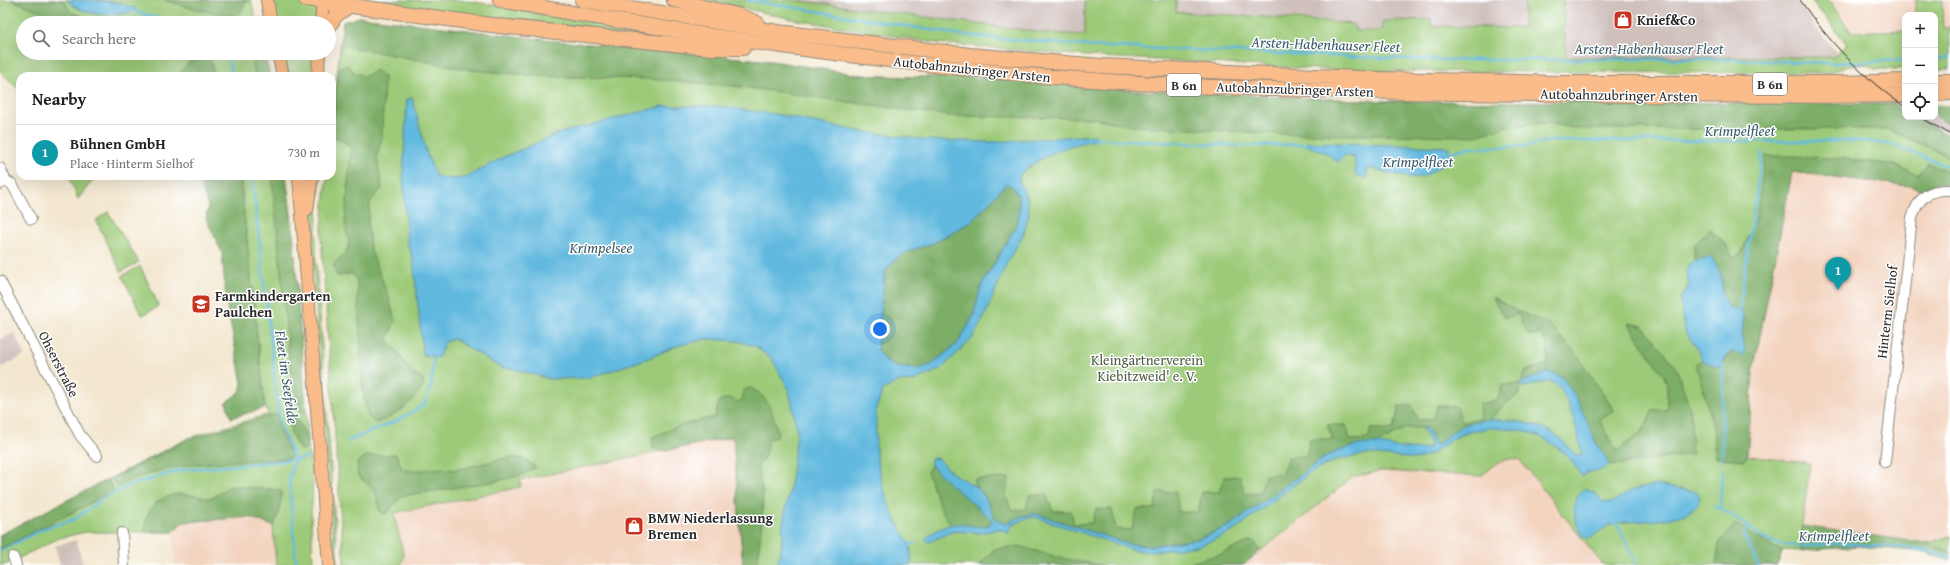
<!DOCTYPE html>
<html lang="en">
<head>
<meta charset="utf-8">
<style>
	:root { --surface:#fff; --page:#f2f2f2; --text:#222; --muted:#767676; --line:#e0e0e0; --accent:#c8321e }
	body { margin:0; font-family:"Gentium Book Plus",serif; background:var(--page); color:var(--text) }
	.controls { position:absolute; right:12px; top:12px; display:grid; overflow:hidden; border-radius:8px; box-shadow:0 4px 16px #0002 }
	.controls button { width:36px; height:36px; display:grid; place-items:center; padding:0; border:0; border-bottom:1px solid var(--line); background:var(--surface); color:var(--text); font:20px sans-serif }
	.you { position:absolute; left:880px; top:329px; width:14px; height:14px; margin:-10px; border:3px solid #fff; border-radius:50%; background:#1a73e8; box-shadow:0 0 0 6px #1a73e833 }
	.badge { display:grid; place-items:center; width:26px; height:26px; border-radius:50%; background:var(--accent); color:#fff; font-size:13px; font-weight:700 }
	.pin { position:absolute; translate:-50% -33px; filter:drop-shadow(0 1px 2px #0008) }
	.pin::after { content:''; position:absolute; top:21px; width:14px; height:12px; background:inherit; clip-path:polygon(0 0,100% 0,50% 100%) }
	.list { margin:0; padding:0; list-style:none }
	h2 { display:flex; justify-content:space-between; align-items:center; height:52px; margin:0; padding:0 16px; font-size:17px }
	h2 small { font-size:13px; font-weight:400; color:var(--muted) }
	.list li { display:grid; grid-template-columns:26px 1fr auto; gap:12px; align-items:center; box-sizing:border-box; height:56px; padding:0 16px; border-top:1px solid var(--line) }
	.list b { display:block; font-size:15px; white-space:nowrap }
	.list p { margin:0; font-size:13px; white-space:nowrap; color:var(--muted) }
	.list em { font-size:13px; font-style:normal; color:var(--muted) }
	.icon { flex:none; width:22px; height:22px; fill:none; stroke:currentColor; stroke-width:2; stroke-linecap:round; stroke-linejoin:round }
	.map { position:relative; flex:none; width:1950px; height:565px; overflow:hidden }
	.search { position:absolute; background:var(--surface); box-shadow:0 4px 16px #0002; left:16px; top:16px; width:320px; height:44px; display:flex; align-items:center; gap:10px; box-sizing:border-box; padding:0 14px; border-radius:22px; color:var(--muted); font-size:15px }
	.panel { position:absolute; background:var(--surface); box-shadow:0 4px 16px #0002; left:16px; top:72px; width:320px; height:108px; border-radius:12px }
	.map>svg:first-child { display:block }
	.built { fill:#f3d4bf }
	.industrial { fill:#cfc0bb }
	.green { fill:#9cca78; stroke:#647a52 }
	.forest { fill:#7dae68; stroke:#546c4a }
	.water { fill:#62b9df; stroke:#467285; fill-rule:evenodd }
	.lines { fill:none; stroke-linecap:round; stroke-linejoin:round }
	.stream { stroke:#62b9df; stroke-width:2.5 }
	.minor-casing { stroke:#8f897d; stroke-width:12 }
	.major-casing { stroke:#8f897d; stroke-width:14 }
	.highway-casing { stroke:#8f897d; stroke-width:16 }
	.minor { stroke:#fff; stroke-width:10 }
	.major { stroke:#f9bc8a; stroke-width:12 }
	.highway { stroke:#f9bc8a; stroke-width:14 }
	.tram { stroke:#2b2b2b; stroke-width:1 }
	.labels { text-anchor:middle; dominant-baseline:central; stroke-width:3; stroke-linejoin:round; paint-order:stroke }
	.shield { fill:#fff; stroke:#6b6b6b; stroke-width:1 }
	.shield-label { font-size:13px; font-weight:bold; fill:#2b2b2b }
	.poi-label { font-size:14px; font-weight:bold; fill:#2b2b2b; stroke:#fff; text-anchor:start }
	.street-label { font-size:14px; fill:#2b2b2b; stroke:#fff }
	.park-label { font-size:14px; fill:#4d5b42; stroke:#fff }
	.water-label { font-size:15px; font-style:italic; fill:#3e5d6a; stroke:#fff }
</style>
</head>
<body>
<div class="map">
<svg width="1950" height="565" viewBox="0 0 1950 565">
	<rect width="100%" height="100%" fill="#fff"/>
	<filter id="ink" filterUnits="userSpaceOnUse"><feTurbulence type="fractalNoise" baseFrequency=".025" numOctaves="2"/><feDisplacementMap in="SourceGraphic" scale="8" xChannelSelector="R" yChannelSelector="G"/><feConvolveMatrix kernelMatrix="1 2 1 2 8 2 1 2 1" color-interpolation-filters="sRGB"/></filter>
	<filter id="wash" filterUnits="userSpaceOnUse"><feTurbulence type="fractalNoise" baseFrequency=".012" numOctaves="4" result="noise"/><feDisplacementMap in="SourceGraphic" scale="16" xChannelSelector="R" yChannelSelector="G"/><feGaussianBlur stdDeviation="0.9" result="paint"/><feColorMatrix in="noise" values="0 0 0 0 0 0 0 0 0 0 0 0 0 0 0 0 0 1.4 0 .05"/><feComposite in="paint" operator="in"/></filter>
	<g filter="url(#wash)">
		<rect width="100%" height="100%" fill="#f3e7cf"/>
		<!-- built -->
		<g class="built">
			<polygon points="1829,0 1915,0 1915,15 1905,15 1905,30 1851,32"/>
			<polygon points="1942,0 1950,0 1950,28 1943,28"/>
			<polygon points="1788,169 1910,186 1920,190 1938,183 1950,185 1950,536 1927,543 1802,526 1810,463 1747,456 1753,372"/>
			<polygon points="733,437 743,565 401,565 404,557 394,513 521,487 520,480"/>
			<polygon points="1510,458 1519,459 1603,565 1243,565 1353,477 1381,471 1481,476 1498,463"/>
			<polygon points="250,517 273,526 276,565 175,565 173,532 183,522"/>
		</g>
		<!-- industrial -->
		<g class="industrial">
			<polygon points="794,0 1085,0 1086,35 1047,33"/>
			<polygon points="1176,0 1525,0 1524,28 1431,26 1431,19 1383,21 1383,31 1356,31 1353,24 1267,17 1176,12"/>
			<polygon points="1563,0 1795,0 1837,54 1833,57 1566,57"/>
			<polygon points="1935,116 1950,124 1950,137 1914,117"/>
			<polygon points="14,333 25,355 0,368 0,340"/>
			<polygon points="76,540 83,565 60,565 55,546"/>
		</g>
		<!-- green -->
		<g class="green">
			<polygon points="0,0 251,0 257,23 23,23 23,53 264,53 270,76 215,76 210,59 191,60 178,76 20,76 20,91 0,71"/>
			<polygon points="272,0 288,0 317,5 316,23 278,23"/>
			<polygon points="336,0 464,0 648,33 648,39"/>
			<polygon points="707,0 794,0 1047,33 1085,35 1085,0 1176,0 1176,12 1267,17 1353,24 1356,31 1382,31 1383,21 1431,19 1431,26 1523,28 1525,0 1563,0 1566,57 1833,57 1847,44 1811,0 1829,0 1851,32 1905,30 1905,69 1874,69 1867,64 1848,66 1827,73 1352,71 1086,56 936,43 797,20"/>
			<polygon points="1915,0 1942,0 1943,28 1950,28 1950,69 1935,69 1935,15 1915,15"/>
			<path d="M360,17L556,41L771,61L860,75L905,77H968L1139,91L1385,101L1894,104L1905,111V117H1914L1950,137V185L1938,183L1920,190L1910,186L1792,172L1753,372L1747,456L1810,463L1802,526L1801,551L1783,550L1777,565H1603L1519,459C1503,457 1493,466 1481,476L1381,471L1353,477L1243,565H743L733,437L520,480L521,487L394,513L404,557L401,565H344L321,237L327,176H332V114L343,22Z"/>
			<polygon points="286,53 312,53 312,76 289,76 285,57 286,56"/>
			<polygon points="69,176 96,176 78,199"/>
			<polygon points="240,176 286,176 293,231 309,453 313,485 311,518 313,565 276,565 273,526 250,517 183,522 173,532 86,532 59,538 5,565 0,565 0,535 188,438 269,414 265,408"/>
			<polygon points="318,176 320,176 316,232 316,261 338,565 335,565 310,226"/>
			<polygon points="108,212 139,262 121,272 96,220"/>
			<polygon points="140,266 158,304 157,307 143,315 141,314 122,276"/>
			<polygon points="1950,536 1950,551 1927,543"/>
		</g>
		<!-- forest -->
		<g class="forest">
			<polygon points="11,0 64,0 70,12 87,18 106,22 121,22 135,18 156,23 72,23"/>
			<polygon points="164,0 248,0 240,13 234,16 198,10"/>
			<polygon points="360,17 556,41 771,61 860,75 905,77 968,77 1139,91 1385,101 1894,104 1905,111 1905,117 1914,117 1950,137 1950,157 1887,129 1580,129 1546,123 1508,126 1476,136 1280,134 1133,126 1093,118 950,116 734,86 649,79 537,76 471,70 340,45 343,22"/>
			<polygon points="168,53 205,53 192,60 210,59 215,76 178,76 191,60"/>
			<polygon points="252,53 264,53 270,76 255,76"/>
			<path d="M348,65L355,73L365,76L376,70L384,77L382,138L377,157L382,188L370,202L368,225L370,248L389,298L395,321L388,339L413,374L422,378L424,385C412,404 397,415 376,423L368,417L363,392L357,281L352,274L337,276L333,264L345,254L349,245L345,224L351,147L339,138H332L339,67Z"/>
			<polygon points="1935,105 1950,106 1950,124 1935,116"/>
			<path d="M1765,156H1793L1848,159L1896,165L1918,175L1928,163L1950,172V185L1938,183L1920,190L1910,186L1792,172L1753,372L1747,456L1744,460L1715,458L1713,427L1696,363L1702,360L1717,367L1722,366C1727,354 1732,352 1745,349L1742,335L1744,317C1718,301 1725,301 1720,274C1719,268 1714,262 1711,258L1694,260V245L1710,229L1725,243L1733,258L1741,254L1756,217Z"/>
			<polygon points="197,176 240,176 265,408 231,418 226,402 240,392 242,383 226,301 222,253 206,218 208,206"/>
			<polygon points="272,176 286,176 293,231 306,410 304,412 301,411 298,404 289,359"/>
			<polygon points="1006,184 1012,185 1019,197 1019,215 1015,228 981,286 973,317 958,343 931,365 917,369 897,367 886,362 877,350 885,271 897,258 909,251 931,244 972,221"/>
			<path d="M1493,297L1513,309L1550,325L1578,356L1614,411L1599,419L1617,451L1642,432L1653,410H1667V384L1664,376L1628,323L1643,326L1676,367L1690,409L1693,454L1609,466C1607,458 1601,451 1597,444C1585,420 1576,395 1559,375L1521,383L1520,393L1503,406L1489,421L1467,424L1437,445L1434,444L1427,428H1406L1377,444L1338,451L1327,456L1229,526L1198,539L1151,546L1129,544L1037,514L1023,516L1005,524L995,520L984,495L974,484L975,479L1009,478L1006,495L1011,510L1026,509L1029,495L1046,494L1053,511H1071L1074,524L1092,523L1096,509H1112L1116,529L1132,530L1137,509H1155L1157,492H1176L1179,512H1198L1202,492H1219L1224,477L1240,476L1245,494L1260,493L1265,475L1282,473L1289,457L1306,456L1310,439H1333L1327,425H1346L1350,440L1368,439L1371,429H1394L1399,406L1412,405L1418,420L1433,419L1437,405L1457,407L1462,422L1480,418L1479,403L1497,401L1502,385L1521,383L1526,371L1547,364L1548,348L1541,334L1528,335L1518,314L1504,318Z"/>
			<path d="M750,388C769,395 775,417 778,436L768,440L765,456L757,467C769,501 759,530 758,565H743L733,437L662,451L653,449L652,437L684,424L715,417L719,401L730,398L738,402L743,399V390Z"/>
			<path d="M277,414L279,428L292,457L287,459C231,463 168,459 117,487L112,478L188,440Z"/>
			<path d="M293,417C301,421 311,442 305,450L299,449L291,433L289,420Z"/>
			<path d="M396,454L402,469L410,471L444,468L455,470L511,457L524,459L536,467L523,475L492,482L402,496L386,514L379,510C378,491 372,488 358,476L357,463L366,456Z"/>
			<path d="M931,465L952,486L990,517L992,522C983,532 963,523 951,525L941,509L927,472Z"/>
			<polygon points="108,479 113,490 85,506 0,549 0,535"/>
			<path d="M237,486L281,490C282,501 279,517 273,526L250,517L183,522L173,532H145C144,510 158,495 181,494C191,494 202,498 212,498L228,487Z"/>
			<polygon points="1736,524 1773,547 1783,550 1777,565 1716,565 1719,543"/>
			<polygon points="1802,526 1927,543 1950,551 1950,561 1925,552 1858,546 1801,551"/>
			<polygon points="1253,540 1260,551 1243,565 1182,565 1221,554"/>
			<polygon points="1018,546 1061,558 1102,565 980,565 994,549"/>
		</g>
		<!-- water -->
		<g class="water">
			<path d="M67,0C87,0 117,0 135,8L134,11C112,17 84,17 67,0Z"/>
			<path d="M412,98L427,154L436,176L448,179L464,178L506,156L560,133L663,106H716L775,114L858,131L928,140L991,142L1096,135L1097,140C1070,143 1039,157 1019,175L1020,182L1027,197L1029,213L1024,233L1007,263L984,318L971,340L941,369L913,381L897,382L883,390L876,409V454L881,480L891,511L910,545L912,565H777L782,545L783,522L790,488L797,431L789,390L772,359L755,346L737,341L706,339L677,346L646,359L589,378L550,379L514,369L501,368L454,339L445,342L439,357L423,355L413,258L407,242L403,176L407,99ZM1006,184L1012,186L1019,197V215L1015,228L981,286L973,317L958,343L931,365L917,369L897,367L886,362L877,350L885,271L897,258L909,251L931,244L972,221Z"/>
			<path d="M1307,142L1449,147V161C1439,165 1433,173 1422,177C1411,180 1382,171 1369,168L1366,178L1355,176V158L1345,155L1338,162L1326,153L1308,146Z"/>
			<path d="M1711,257C1714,262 1718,267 1720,272C1725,286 1717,294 1730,308L1740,309L1744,317L1742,335L1745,349L1743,356L1733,351L1726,356L1722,366L1717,367L1702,360L1696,347L1684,330L1680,299L1689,286C1689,282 1687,278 1687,274C1686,260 1701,259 1711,257Z"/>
			<path d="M1548,372C1552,373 1557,374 1560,376C1575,388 1588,426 1597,444C1601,451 1607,458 1609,466C1600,472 1590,469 1582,477C1560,434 1508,418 1463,434C1449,439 1438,452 1424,457L1417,459L1367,454L1336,460L1310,473L1232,532L1199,546L1150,552L1133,550L1035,517L1029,518L1012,525L1009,533L999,529L980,533L954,531L929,542L925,539C933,531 948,523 959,524C970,524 984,531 992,522L989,517L952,486L931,465V459L935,458C941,459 944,465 949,470C959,480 975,482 984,496C993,509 989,518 1005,524L1022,516L1037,514L1129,544L1151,546L1198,539L1229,526L1327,456C1342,449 1362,442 1378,444C1395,446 1412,453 1430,447V444L1423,429L1427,428L1434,444L1437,445C1446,438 1456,428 1467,424C1488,415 1532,421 1551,432C1561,438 1568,447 1576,455L1582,454C1580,440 1567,384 1551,382C1541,381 1530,387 1520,387L1521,383Z"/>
			<path d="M1656,485L1696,492L1700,497C1698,524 1637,520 1617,523C1606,525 1599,532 1590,539L1582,536C1574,518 1568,503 1585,488L1596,494L1603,502L1611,503L1632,490Z"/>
		</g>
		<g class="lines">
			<!-- stream -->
			<g class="stream">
				<polyline points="748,0 962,35 1087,46 1437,60 1706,59 1835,63 1905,60"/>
				<polyline points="131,10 173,23"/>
				<polyline points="226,53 233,76"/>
				<polyline points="1935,59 1950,58"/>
				<polyline points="1096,138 1120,140 1248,146 1309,144"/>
				<polyline points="1448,153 1466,148 1527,146 1549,141 1863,141 1893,145 1950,167"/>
				<polyline points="252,176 280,424 295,460"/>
				<polyline points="1739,312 1762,153"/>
				<polyline points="348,441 399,420 424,405 431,385 434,357"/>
				<polyline points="295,460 289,478 296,564"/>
				<polyline points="1722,462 1723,364"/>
				<polyline points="1714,507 1720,508 1747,526 1744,535 1758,565"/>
				<polyline points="1720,508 1722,470"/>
				<polyline points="1616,523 1633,555 1636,565"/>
				<polyline points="1747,526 1766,540 1784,545 1803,546 1842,543 1907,548 1927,551 1950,558"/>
				<polyline points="910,545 915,543"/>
				<polyline points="0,551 43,529 75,519 102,499 128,486 181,470 295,460 307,457"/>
			</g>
		</g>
	</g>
	<g filter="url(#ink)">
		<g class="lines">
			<!-- minor casing -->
			<g class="minor-casing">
				<g id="minor">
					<polyline points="0,168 6,181 0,184"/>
					<polyline points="6,181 12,184 31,219"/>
					<polyline points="0,281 80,435 97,456"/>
					<path d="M1885,462L1912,218C1918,198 1928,189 1950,190"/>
					<polyline points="122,533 124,565"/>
					<polyline points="13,557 16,565"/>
				</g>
			</g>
			<!-- major casing -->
			<g class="major-casing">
				<g id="major">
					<polyline points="267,0 271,23"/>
					<polyline points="305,0 323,2"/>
					<polyline points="321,23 323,0"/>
					<polyline points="278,53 283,76"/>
					<polyline points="318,76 319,53"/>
					<polyline points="299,176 329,565"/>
					<polyline points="307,209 312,176"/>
				</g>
			</g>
			<!-- highway casing -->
			<g class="highway-casing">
				<g id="highway">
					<path d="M500,0C679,33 859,60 1040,76C1179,88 1319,91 1458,93C1607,95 1756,97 1905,95"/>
					<polyline points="582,0 778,32 970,55 1101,66 1381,79 1560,83 1842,83 1905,81"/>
					<polyline points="674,0 741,16 757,23"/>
					<polyline points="323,2 499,26 712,48 743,48"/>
					<polyline points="329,27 335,16 349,6"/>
					<polyline points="1935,81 1950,81"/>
					<polyline points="1935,94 1950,93"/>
				</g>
			</g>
			<!-- minor -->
			<use href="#minor" class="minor"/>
			<!-- major -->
			<use href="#major" class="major"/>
			<!-- highway -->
			<use href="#highway" class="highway"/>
			<!-- tram -->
			<g class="tram">
				<path d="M1800,0C1829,42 1863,78 1905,107"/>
				<polyline points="1920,117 1950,134"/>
			</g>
		</g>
	</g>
	<!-- icons -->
	<defs>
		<g id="shop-square" transform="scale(1)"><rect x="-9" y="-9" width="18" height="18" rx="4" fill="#c8321e" stroke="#fff"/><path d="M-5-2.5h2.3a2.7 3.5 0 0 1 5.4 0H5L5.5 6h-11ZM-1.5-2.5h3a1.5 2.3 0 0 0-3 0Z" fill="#fff"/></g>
		<g id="school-square" transform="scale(1)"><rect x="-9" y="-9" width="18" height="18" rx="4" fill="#c8321e" stroke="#fff"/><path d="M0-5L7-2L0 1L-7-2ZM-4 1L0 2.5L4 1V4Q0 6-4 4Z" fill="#fff"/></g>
	</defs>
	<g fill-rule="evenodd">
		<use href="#shop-square" x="1623" y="20"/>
		<use href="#school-square" x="201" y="304"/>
		<use href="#shop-square" x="634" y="526"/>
	</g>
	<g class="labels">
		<!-- shield labels -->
		<g class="shield">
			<rect x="1753" y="73" width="34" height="22" rx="3"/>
			<rect x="1167" y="74" width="34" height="22" rx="3"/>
		</g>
		<g class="shield-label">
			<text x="1770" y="84">B 6n</text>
			<text x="1184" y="85">B 6n</text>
		</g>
		<!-- poi labels -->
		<g class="poi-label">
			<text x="1637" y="20">Knief&amp;Co</text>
			<text x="215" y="296">Farmkindergarten<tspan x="215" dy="16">Paulchen</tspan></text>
			<text x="648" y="518">BMW Niederlassung<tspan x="648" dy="16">Bremen</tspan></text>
		</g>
		<!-- street labels -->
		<g class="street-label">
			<text transform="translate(972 69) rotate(6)">Autobahnzubringer Arsten</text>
			<text transform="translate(1295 89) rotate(2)">Autobahnzubringer Arsten</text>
			<text transform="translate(1619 95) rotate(1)">Autobahnzubringer Arsten</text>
			<text transform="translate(1887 312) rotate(-83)">Hinterm Sielhof</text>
			<text transform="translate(59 364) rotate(63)">Ohserstraße</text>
		</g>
		<!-- park labels -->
		<g class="park-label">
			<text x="1147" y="360">Kleingärtnerverein<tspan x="1147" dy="16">Kiebitzweid' e. V.</tspan></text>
		</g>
		<!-- water labels -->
		<g class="water-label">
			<text transform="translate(1326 44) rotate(2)">Arsten-Habenhauser Fleet</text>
			<text x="1649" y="48">Arsten-Habenhauser Fleet</text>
			<text x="1740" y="130">Krimpelfleet</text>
			<text x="1418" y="161">Krimpelfleet</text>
			<text x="601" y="247">Krimpelsee</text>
			<text transform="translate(287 377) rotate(82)">Fleet im Seefelde</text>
			<text x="1834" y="535">Krimpelfleet</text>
		</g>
	</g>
</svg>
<div class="controls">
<button>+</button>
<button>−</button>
<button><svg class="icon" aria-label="locate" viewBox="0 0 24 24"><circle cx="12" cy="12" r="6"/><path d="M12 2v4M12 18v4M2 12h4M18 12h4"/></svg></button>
</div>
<div class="you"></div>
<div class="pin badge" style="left:1838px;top:290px;background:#0f9aa8">1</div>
<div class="search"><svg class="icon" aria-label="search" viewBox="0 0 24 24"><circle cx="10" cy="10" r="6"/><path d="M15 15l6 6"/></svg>Search here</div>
<section class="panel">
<h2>Nearby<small></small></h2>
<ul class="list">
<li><span class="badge" style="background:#0f9aa8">1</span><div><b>Bühnen GmbH</b><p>Place · Hinterm Sielhof</p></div><em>730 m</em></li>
</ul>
</section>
</div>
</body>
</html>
